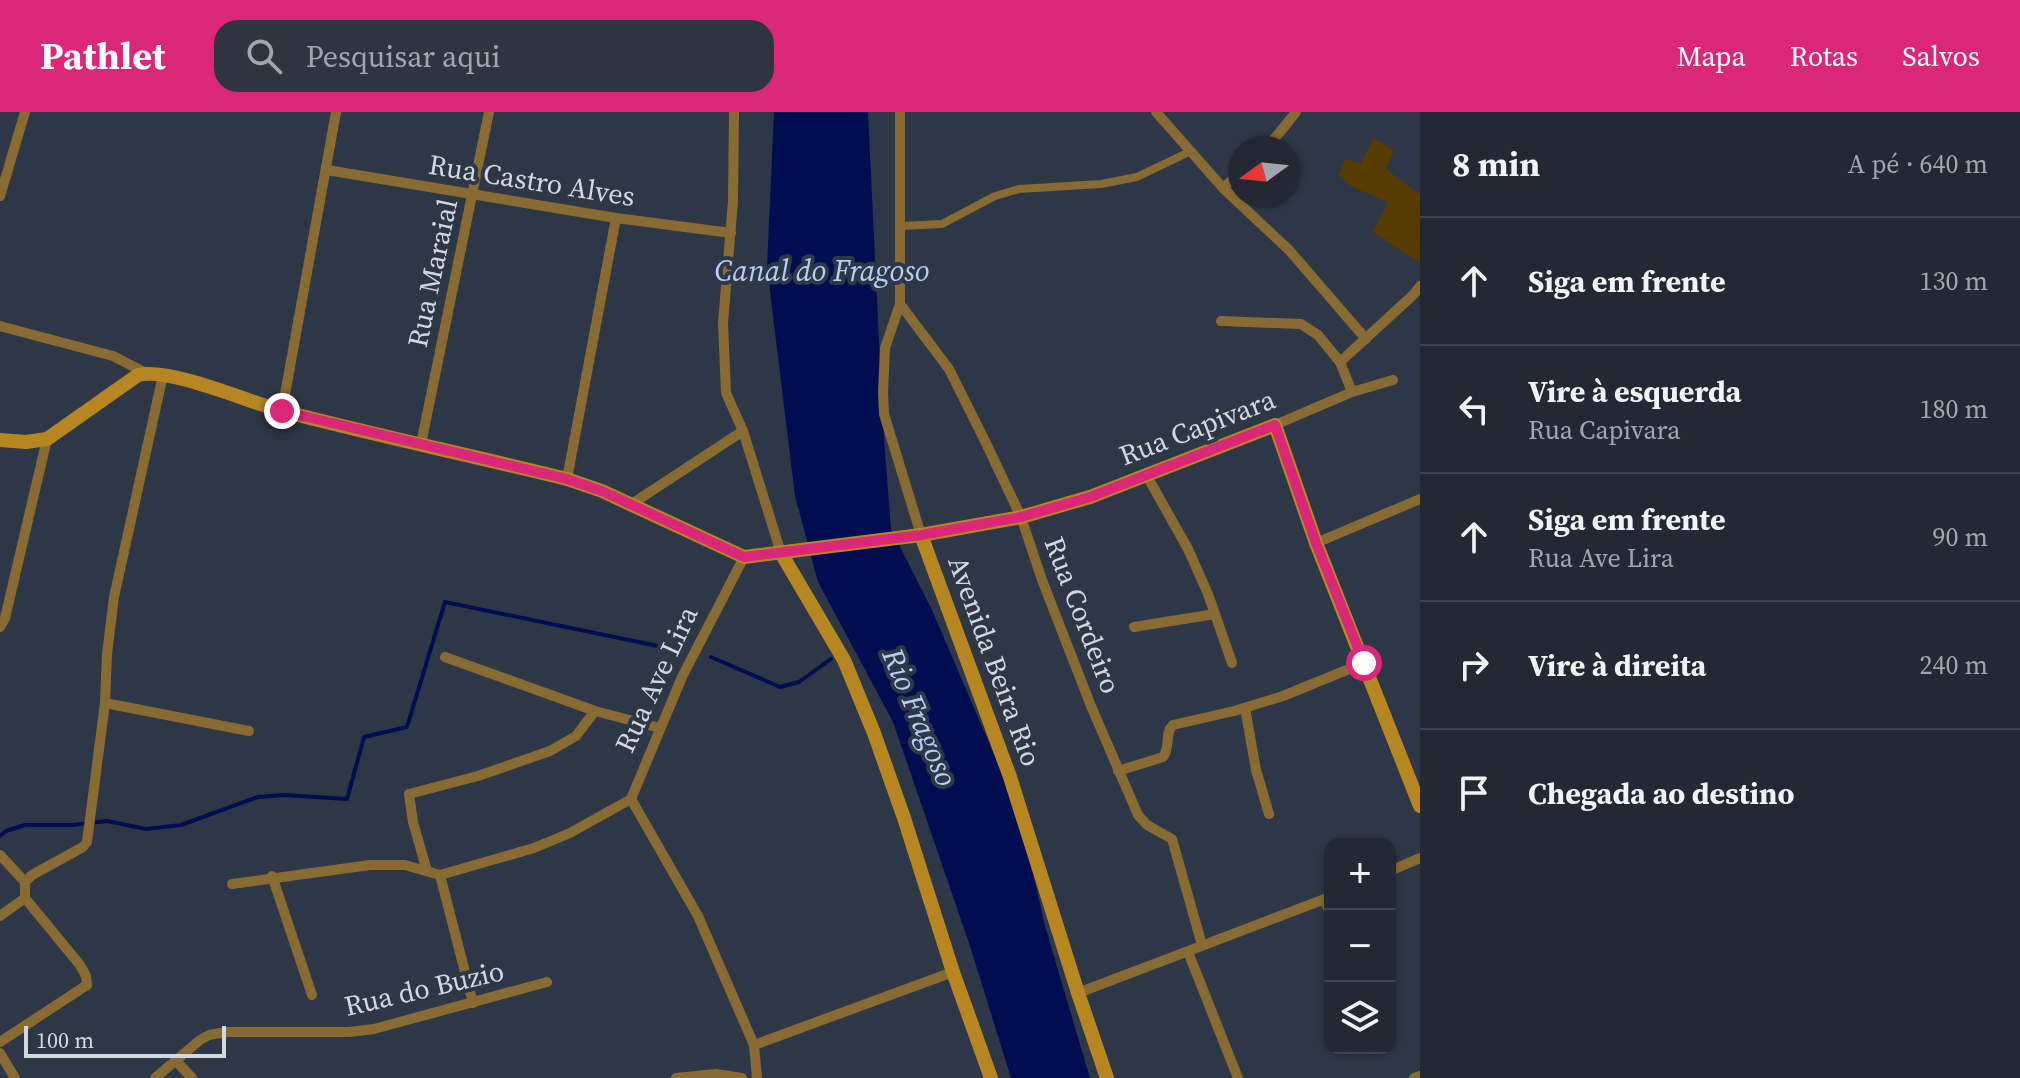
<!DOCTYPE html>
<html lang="pt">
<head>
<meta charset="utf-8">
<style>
	:root { --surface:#222934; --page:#2e3540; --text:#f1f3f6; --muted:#a2a6ac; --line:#3f454f; --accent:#db2777 }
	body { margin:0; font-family:"Source Serif 4",serif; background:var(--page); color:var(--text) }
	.controls { position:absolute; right:24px; bottom:24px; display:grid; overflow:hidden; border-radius:16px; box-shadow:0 2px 6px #0004 }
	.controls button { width:72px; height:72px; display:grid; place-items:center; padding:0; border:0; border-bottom:2px solid var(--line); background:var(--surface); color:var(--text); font:40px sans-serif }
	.compass { position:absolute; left:1228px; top:24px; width:72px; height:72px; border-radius:50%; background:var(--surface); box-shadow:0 2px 6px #0004; rotate:255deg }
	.scale { position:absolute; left:24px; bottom:20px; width:202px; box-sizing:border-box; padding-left:8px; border:4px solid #d2d8e2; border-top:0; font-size:22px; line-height:28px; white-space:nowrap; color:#d2d8e2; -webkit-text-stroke:6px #2e3746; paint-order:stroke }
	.stop { position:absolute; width:24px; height:24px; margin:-18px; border:6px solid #db2777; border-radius:50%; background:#fff }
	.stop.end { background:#db2777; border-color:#fff; box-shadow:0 2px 8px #0008 }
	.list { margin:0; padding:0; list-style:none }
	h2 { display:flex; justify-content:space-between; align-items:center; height:104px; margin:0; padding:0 32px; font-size:34px }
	h2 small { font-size:26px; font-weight:400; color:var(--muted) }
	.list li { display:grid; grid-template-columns:52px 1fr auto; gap:24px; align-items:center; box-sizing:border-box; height:128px; padding:0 32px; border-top:2px solid var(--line) }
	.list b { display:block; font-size:30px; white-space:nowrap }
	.list p { margin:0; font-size:26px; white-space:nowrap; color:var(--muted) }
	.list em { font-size:26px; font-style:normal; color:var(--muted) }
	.icon { flex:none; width:44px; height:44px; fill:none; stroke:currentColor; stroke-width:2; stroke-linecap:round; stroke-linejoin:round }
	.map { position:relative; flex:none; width:1420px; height:966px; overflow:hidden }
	header { display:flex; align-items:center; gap:48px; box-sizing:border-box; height:112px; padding:0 40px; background:var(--accent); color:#fff }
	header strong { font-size:38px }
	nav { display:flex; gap:44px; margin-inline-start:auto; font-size:28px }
	.search { width:560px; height:72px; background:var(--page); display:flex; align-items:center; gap:20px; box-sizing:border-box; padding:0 28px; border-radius:24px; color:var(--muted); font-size:30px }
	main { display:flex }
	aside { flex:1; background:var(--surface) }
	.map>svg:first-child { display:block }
	.green { fill:#563c00 }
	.water { fill:#000e51 }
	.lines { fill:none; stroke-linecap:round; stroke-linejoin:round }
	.stream { stroke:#000e51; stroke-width:4 }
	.pedestrian { stroke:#886b33; stroke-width:8 }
	.minor { stroke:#886b33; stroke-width:10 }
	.secondary { stroke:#b68721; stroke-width:14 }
	.route { stroke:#db2777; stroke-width:10 }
	.labels { text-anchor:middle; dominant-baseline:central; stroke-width:8; stroke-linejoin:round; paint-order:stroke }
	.street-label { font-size:28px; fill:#d2d8e2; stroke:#2e3746 }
	.water-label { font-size:30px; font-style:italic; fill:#b8cef6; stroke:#2e3746 }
</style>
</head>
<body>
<header>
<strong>Pathlet</strong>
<div class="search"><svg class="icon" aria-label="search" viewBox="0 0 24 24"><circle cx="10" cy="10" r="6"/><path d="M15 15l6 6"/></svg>Pesquisar aqui</div>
<nav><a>Mapa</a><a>Rotas</a><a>Salvos</a></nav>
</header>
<main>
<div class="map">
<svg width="1420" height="966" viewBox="0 0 1420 966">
	<rect width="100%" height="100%" fill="#2e3746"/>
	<!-- green -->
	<polygon class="green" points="1374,26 1394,39 1386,57 1420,83 1420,151 1373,120 1388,90 1352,75 1339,63 1345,47 1361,51"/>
	<!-- water -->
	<polygon class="water" points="774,0 868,0 883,313 891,417 932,498 1020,703 1045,814 1090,966 1011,966 969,831 893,610 818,470 795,384 767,155"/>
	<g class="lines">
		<!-- stream -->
		<g class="stream">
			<polyline points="711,545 780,575 799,570 831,547"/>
			<polyline points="0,724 6,719 25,713 73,713 107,709 146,717 181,713 258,685 285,683 347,687 364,625 407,615 445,490 682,539"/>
		</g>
		<!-- pedestrian -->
		<polyline class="pedestrian" points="901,114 942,112 995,84 1019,77 1101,72 1137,65 1189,40"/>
		<!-- minor -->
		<g class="minor">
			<polyline points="734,0 733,89 723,211 726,281 743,319 781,441"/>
			<polyline points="900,0 900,192 885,236 883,280 884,302 921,423"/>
			<polyline points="1156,0 1223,76 1289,138 1366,227"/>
			<polyline points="1267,36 1296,0"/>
			<polyline points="327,58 616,106 731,121"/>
			<polyline points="1223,76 1240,61"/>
			<polyline points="0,84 25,0"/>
			<polyline points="900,192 949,257 984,327 1021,405 1042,468 1091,594 1138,703 1147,713 1172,727 1202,833"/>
			<polyline points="1221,209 1301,212 1318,223 1340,250"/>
			<polyline points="0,214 113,244 146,261"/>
			<polyline points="1352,280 1393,268"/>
			<polyline points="282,299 336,0"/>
			<polyline points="1275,313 1352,280 1340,250 1413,183 1420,174"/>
			<polyline points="421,332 489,0"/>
			<polyline points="1147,364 1188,437 1208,482 1232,551"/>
			<polyline points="567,367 616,106"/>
			<polyline points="630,393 743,319"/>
			<polyline points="1316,431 1420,387"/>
			<polyline points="0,515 5,506 47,327"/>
			<polyline points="1134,515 1215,502"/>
			<polyline points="445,545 595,599 660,616"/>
			<polyline points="105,591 249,619"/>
			<polyline points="1245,596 1256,658 1269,702"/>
			<path d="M1118,659L1163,645C1171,635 1164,621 1173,613L1234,599L1283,584L1364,551"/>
			<polyline points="631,687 698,804 754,933 757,966"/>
			<polyline points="0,743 25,770"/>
			<polyline points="427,759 413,710 409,682 478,664 550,639 576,624 595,599"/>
			<polyline points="1390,759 1420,746"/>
			<polyline points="440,763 473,891"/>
			<polyline points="272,764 312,883"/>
			<polyline points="232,772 370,753 405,753 440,763 534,736 570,721 631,687 682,565 744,445"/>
			<polyline points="1324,787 1330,801"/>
			<polyline points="0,804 25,786 25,770 32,763 83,735 87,730 105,591 107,542 114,485 163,263"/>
			<polyline points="1188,840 1238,966"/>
			<polyline points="1078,881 1330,785"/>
			<polyline points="0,930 87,873 86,864 80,853 25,786"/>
			<polyline points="754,933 953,860"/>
			<polyline points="0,941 15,966"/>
			<polyline points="176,949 192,966"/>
			<polyline points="155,966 200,928 209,923 226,920 349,920 374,917 547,870"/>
			<polyline points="676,966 716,962 742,966"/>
			<polyline points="1414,966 1420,964"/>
		</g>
		<!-- secondary -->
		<g class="secondary">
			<path d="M0,328L26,330L47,327L138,263C171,255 250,291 286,300C379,324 473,344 567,367L602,379L744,445L921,423L1021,405L1090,385L1275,313L1316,431L1420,694"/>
			<polyline points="921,423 1010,665 1078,881 1107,966"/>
			<polyline points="781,441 844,548 874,621 904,706 953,860 991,966"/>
		</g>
	</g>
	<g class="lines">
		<!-- route -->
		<polyline class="route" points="282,299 567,367 602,379 744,445 921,423 1021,405 1090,385 1275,313 1316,431 1364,551"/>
	</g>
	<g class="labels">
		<!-- street labels -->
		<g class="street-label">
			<text transform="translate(532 68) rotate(9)">Rua Castro Alves</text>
			<text transform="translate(432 161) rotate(-78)">Rua Maraial</text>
			<text transform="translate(1197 315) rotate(-21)">Rua Capivara</text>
			<text transform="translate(1083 503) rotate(69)">Rua Cordeiro</text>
			<text transform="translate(995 549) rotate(70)">Avenida Beira Rio</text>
			<text transform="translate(656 567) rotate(-65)">Rua Ave Lira</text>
			<text transform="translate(424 876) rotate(-13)">Rua do Buzio</text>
		</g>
		<!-- water labels -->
		<g class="water-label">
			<text x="822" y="158">Canal do Fragoso</text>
			<text transform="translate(920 605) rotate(67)">Rio Fragoso</text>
		</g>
	</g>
</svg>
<div class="controls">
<button>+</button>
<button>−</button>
<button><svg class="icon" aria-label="layers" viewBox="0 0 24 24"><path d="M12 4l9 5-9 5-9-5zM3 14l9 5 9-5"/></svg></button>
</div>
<svg class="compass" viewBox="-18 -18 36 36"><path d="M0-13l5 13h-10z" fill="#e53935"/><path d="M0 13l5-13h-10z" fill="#a2a6ac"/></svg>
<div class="scale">100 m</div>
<div class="stop" style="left:1364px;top:551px"></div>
<div class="stop end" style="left:282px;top:299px"></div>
</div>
<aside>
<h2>8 min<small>A pé · 640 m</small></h2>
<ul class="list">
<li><svg class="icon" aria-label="ahead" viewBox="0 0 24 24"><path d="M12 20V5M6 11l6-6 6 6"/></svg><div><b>Siga em frente</b></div><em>130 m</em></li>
<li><svg class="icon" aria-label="left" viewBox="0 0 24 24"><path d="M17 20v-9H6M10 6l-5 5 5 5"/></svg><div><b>Vire à esquerda</b><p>Rua Capivara</p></div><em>180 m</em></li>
<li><svg class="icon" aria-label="ahead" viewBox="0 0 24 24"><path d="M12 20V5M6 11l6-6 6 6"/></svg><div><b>Siga em frente</b><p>Rua Ave Lira</p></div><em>90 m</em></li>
<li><svg class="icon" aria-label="right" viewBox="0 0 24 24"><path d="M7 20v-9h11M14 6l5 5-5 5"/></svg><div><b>Vire à direita</b></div><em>240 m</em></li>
<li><svg class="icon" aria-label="arrive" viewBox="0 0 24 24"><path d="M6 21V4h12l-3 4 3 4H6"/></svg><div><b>Chegada ao destino</b></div></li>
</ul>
</aside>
</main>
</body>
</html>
